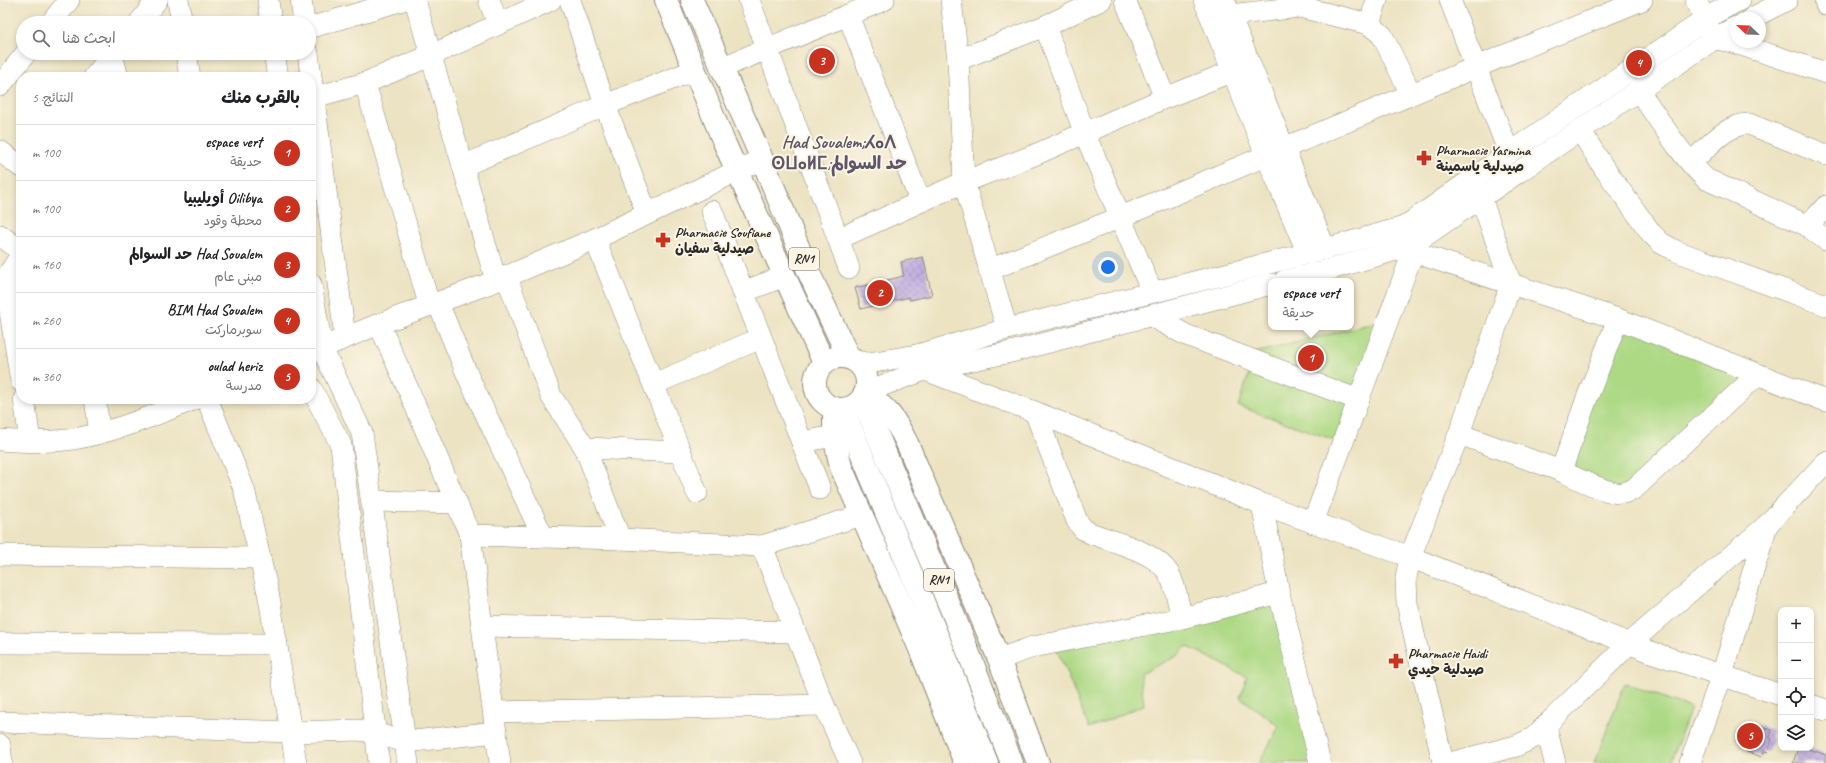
<!DOCTYPE html>
<html lang="ar">
<head>
<meta charset="utf-8">
<style>
	:root { --surface:#fff; --page:#f6f6f6; --text:#202124; --muted:#757577; --line:#e0e0e0; --accent:#c8321e }
	body { margin:0; font-family:Caveat,"Playpen Sans Arabic","Noto Sans Tifinagh",sans-serif; background:var(--page); color:var(--text); direction:rtl }
	.controls { position:absolute; right:12px; bottom:12px; display:grid; overflow:hidden; border-radius:8px; box-shadow:0 2px 6px #0003 }
	.controls button { width:36px; height:36px; display:grid; place-items:center; padding:0; border:0; border-bottom:1px solid var(--line); background:var(--surface); color:var(--text); font:20px sans-serif }
	.compass { position:absolute; left:1730px; top:12px; width:36px; height:36px; border-radius:50%; background:var(--surface); box-shadow:0 2px 6px #0003; rotate:293deg }
	.you { position:absolute; left:1108px; top:267px; width:14px; height:14px; margin:-10px; border:3px solid #fff; border-radius:50%; background:#1a73e8; box-shadow:0 0 0 6px #1a73e833 }
	.badge { display:grid; place-items:center; width:26px; height:26px; border-radius:50%; background:var(--accent); color:#fff; font-size:13px; font-weight:700 }
	.pin { position:absolute; translate:-50% -50%; border:2px solid #fff; box-shadow:0 1px 4px #0006 }
	.popup { position:absolute; left:1268px; top:278px; width:86px; height:52px; box-sizing:border-box; display:grid; place-content:center; border-radius:8px; background:var(--surface); filter:drop-shadow(0 1px 3px #0005); font-size:13px; white-space:nowrap; color:var(--muted) }
	.popup b { font-size:15px; color:var(--text) }
	.popup::after { content:''; position:absolute; left:50%; top:100%; margin-left:-8px; border:8px solid transparent; border-top-color:var(--surface) }
	.list { margin:0; padding:0; list-style:none }
	h2 { display:flex; justify-content:space-between; align-items:center; height:52px; margin:0; padding:0 16px; font-size:17px }
	h2 small { font-size:13px; font-weight:400; color:var(--muted) }
	.list li { display:grid; grid-template-columns:26px 1fr auto; gap:12px; align-items:center; box-sizing:border-box; height:56px; padding:0 16px; border-top:1px solid var(--line) }
	.list b { display:block; font-size:15px; white-space:nowrap }
	.list p { margin:0; font-size:13px; white-space:nowrap; color:var(--muted) }
	.list em { font-size:13px; font-style:normal; color:var(--muted) }
	.icon { flex:none; width:22px; height:22px; fill:none; stroke:currentColor; stroke-width:2; stroke-linecap:round; stroke-linejoin:round }
	.map { position:relative; flex:none; width:1826px; height:763px; overflow:hidden; direction:ltr }
	.search { position:absolute; background:var(--surface); box-shadow:0 2px 6px #0003; left:16px; top:16px; width:300px; height:44px; display:flex; align-items:center; gap:10px; box-sizing:border-box; padding:0 14px; border-radius:22px; color:var(--muted); font-size:15px }
	.panel { position:absolute; background:var(--surface); box-shadow:0 2px 6px #0003; left:16px; top:72px; width:300px; height:332px; border-radius:16px; direction:rtl }
	.map>svg:first-child { display:block }
	.green { fill:#add985; stroke:#6c8258 }
	.building { fill:url(#building-cross-hatch) }
	.lines { fill:none; stroke-linecap:round; stroke-linejoin:round }
	.minor-casing { stroke:#8c8776; stroke-width:22 }
	.major-casing { stroke:#8c8776; stroke-width:24 }
	.minor { stroke:#fff; stroke-width:21 }
	.major { stroke:#fff; stroke-width:22 }
	.labels { text-anchor:middle; dominant-baseline:central; stroke-width:4; stroke-linejoin:round; paint-order:stroke }
	.shield { fill:#fcf5e5; stroke:#6a6863; stroke-width:1 }
	.shield-label { font-size:13px; font-weight:bold; fill:#2b2b2b }
	.poi-label { font-size:14px; font-weight:bold; fill:#2b2b2b; stroke:#fcf5e5; text-anchor:start }
	.district-label { font-size:18px; font-weight:bold; fill:#5d566b; stroke:#fcf5e5 }
</style>
</head>
<body>
<div class="map">
<svg width="1826" height="763" viewBox="0 0 1826 763">
	<defs>
		<pattern id="building-cross-hatch" width="8" height="8" patternUnits="userSpaceOnUse"><rect width="8" height="8" fill="#baa5e2"/><path d="M0 0l8 8M0 8l8-8" fill="none" stroke="#9787b7"/></pattern>
	</defs>
	<rect width="100%" height="100%" fill="#fcf5e5"/>
	<filter id="ink" filterUnits="userSpaceOnUse"><feTurbulence type="fractalNoise" baseFrequency=".025" numOctaves="2"/><feDisplacementMap in="SourceGraphic" scale="8" xChannelSelector="R" yChannelSelector="G"/><feConvolveMatrix kernelMatrix="1 2 1 2 8 2 1 2 1" color-interpolation-filters="sRGB"/></filter>
	<filter id="wash" filterUnits="userSpaceOnUse"><feTurbulence type="fractalNoise" baseFrequency=".012" numOctaves="4" result="noise"/><feDisplacementMap in="SourceGraphic" scale="16" xChannelSelector="R" yChannelSelector="G"/><feGaussianBlur stdDeviation="0.9" result="paint"/><feColorMatrix in="noise" values="0 0 0 0 0 0 0 0 0 0 0 0 0 0 0 0 0 1.4 0 .05"/><feComposite in="paint" operator="in"/></filter>
	<g filter="url(#wash)">
		<rect width="100%" height="100%" fill="#ece3c2"/>
		<!-- green -->
		<g class="green">
			<polygon points="1389,319 1343,443 1238,406 1254,360 1243,356"/>
			<polygon points="1618,319 1757,375 1623,493 1561,471"/>
			<polygon points="1280,597 1319,763 1259,763 1279,726 1240,697 1247,677 1187,646 1177,656 1140,674 1144,705 1089,728 1056,647"/>
			<polygon points="1625,683 1691,708 1670,763 1594,763"/>
		</g>
		<g id="blocks">
			<!-- building -->
			<g class="building">
				<polygon points="923,257 932,295 910,300 909,297 861,309 855,288 904,276 901,262"/>
				<polygon points="1757,725 1772,730 1770,738 1772,739 1768,752 1764,751 1762,757 1747,752 1749,745 1746,744 1750,731 1754,733"/>
				<polygon points="1798,748 1806,748 1826,755 1826,763 1793,763"/>
			</g>
		</g>
	</g>
	<g filter="url(#ink)">
		<use href="#blocks" fill-opacity="0" stroke="#8c8776" stroke-width="1"/>
		<g class="lines">
			<!-- minor casing -->
			<g class="minor-casing">
				<g id="minor">
					<polyline points="178,0 182,23"/>
					<polyline points="268,0 271,23"/>
					<polyline points="301,0 304,23"/>
					<polyline points="415,0 496,281"/>
					<polyline points="489,0 498,24"/>
					<polyline points="570,0 605,105 647,214"/>
					<polyline points="749,0 849,268"/>
					<polyline points="951,0 958,60 964,182 1007,329"/>
					<polyline points="1125,0 1165,98"/>
					<polyline points="1204,0 1266,155 1308,254"/>
					<polyline points="1224,0 1325,249"/>
					<polyline points="1450,0 1509,153"/>
					<polyline points="1696,0 1714,39 1732,42 1826,73"/>
					<polyline points="1825,0 1826,5"/>
					<polyline points="848,15 920,201"/>
					<polyline points="1230,15 1300,7 1369,24 1382,35 1411,94"/>
					<polyline points="1752,18 1787,0"/>
					<polyline points="51,23 69,0"/>
					<polyline points="139,23 157,0"/>
					<polyline points="1369,24 1377,0"/>
					<polyline points="1045,26 1085,134 1152,292"/>
					<polyline points="309,28 403,0"/>
					<polyline points="186,53 190,77"/>
					<polyline points="274,53 278,77"/>
					<polyline points="308,53 345,337"/>
					<polyline points="112,55 118,77"/>
					<polyline points="958,60 1045,26 1101,0"/>
					<polyline points="721,68 884,0"/>
					<polyline points="94,77 114,53"/>
					<polyline points="365,83 429,304"/>
					<polyline points="0,86 26,53"/>
					<path d="M1638,90C1660,120 1679,154 1706,179L1806,225L1816,217L1826,206"/>
					<polyline points="315,97 365,83 432,55 551,0"/>
					<polyline points="1580,130 1604,168 1651,233 1661,243 1676,251 1826,305"/>
					<polyline points="0,151 21,167"/>
					<path d="M1691,163C1706,149 1727,123 1749,124L1826,155"/>
					<polyline points="463,166 605,105 695,70"/>
					<polyline points="712,211 820,489"/>
					<polyline points="1806,225 1826,240"/>
					<polyline points="0,235 21,251"/>
					<polyline points="595,239 697,493"/>
					<polyline points="838,239 964,182 1032,156 1165,98 1233,71"/>
					<polyline points="1413,252 1618,319 1826,401"/>
					<polyline points="989,270 1121,217 1476,67 1642,0"/>
					<polyline points="506,275 551,396 585,448 620,539"/>
					<polyline points="5,280 21,381"/>
					<polyline points="1284,281 1328,270 1410,246 1714,39 1736,27"/>
					<polyline points="311,284 322,348 362,433 408,763"/>
					<polyline points="0,287 21,255"/>
					<polyline points="743,292 785,276"/>
					<polyline points="438,303 467,374 543,537"/>
					<polyline points="1151,316 1186,335 1359,400"/>
					<path d="M1618,319L1587,398L1561,471C1574,477 1610,495 1623,493C1626,493 1631,490 1634,489L1757,375"/>
					<polyline points="379,324 409,391 470,535 500,763"/>
					<polyline points="311,352 379,324 496,281 595,239 762,159"/>
					<polyline points="917,355 925,370 1035,412 1262,504 1410,557 1651,652 1781,695"/>
					<polyline points="856,361 868,363 917,355 1007,329 1325,249 1404,227 1509,153 1715,13 1740,0"/>
					<polyline points="654,384 761,338"/>
					<polyline points="311,388 341,445 379,763"/>
					<polyline points="867,390 881,386 925,370 1011,352 1271,284"/>
					<polyline points="24,399 30,441"/>
					<polyline points="95,399 100,433"/>
					<polyline points="207,399 244,489 269,597 296,763"/>
					<path d="M1035,412L1077,521L1083,529L1090,533C1113,542 1156,551 1169,574C1176,586 1178,604 1182,618"/>
					<polyline points="1459,434 1561,471"/>
					<path d="M0,440C26,442 54,443 79,438C119,430 158,414 195,399"/>
					<polyline points="802,442 834,436"/>
					<polyline points="585,448 681,452"/>
					<polyline points="372,501 457,503"/>
					<polyline points="1262,504 1279,593 1320,763"/>
					<polyline points="1313,523 1413,252 1408,239"/>
					<polyline points="470,535 620,539 762,546 862,515"/>
					<polyline points="762,546 824,705 850,763"/>
					<polyline points="0,555 260,558"/>
					<polyline points="482,626 795,632"/>
					<polyline points="0,643 277,644"/>
					<polyline points="999,659 1033,647 1182,618 1279,593"/>
					<polyline points="1811,705 1826,710"/>
					<polyline points="494,712 824,705"/>
					<polyline points="0,722 291,732 359,730 375,733 405,742 496,732"/>
					<polyline points="1546,727 1555,763"/>
					<polyline points="0,745 2,763"/>
					<polyline points="1443,763 1407,603 1406,578 1410,557 1459,434 1511,284 1481,198"/>
					<polyline points="1450,763 1516,746 1533,738 1630,643 1767,525 1826,462"/>
					<polyline points="1690,763 1722,675 1767,525"/>
				</g>
			</g>
			<!-- major casing -->
			<g class="major-casing">
				<g id="major">
					<polyline points="666,0 723,140 824,363"/>
					<polyline points="692,0 762,159 809,273 849,358"/>
					<circle cx="841" cy="383" r="26"/>
					<path d="M865,393C889,410 894,417 907,443L999,659L1038,763"/>
					<polyline points="862,398 954,616 1012,763"/>
					<polyline points="834,408 834,436 841,467 920,649 965,763"/>
					<polyline points="843,409 939,640 987,763"/>
				</g>
			</g>
			<!-- minor -->
			<use href="#minor" class="minor"/>
			<!-- major -->
			<use href="#major" class="major"/>
		</g>
	</g>
	<!-- icons -->
	<defs>
		<g id="pharmacy-bare" transform="scale(1.2)"><path d="M-2-6h4v4h4v4h-4v4h-4v-4h-4v-4h4Z" fill="#c8321e" stroke="#fcf5e5" stroke-width="2.5" paint-order="stroke"/></g>
	</defs>
	<g fill-rule="evenodd">
		<use href="#pharmacy-bare" x="1424" y="158"/>
		<use href="#pharmacy-bare" x="663" y="240"/>
		<use href="#pharmacy-bare" x="1396" y="661"/>
	</g>
	<g class="labels">
		<!-- shield labels -->
		<g class="shield">
			<rect x="789" y="248" width="30" height="22" rx="3"/>
			<rect x="924" y="569" width="30" height="22" rx="3"/>
		</g>
		<g class="shield-label">
			<text x="804" y="259">RN1</text>
			<text x="939" y="580">RN1</text>
		</g>
		<!-- poi labels -->
		<g class="poi-label">
			<text x="1436" y="150">Pharmacie Yasmina<tspan x="1436" dy="16">صيدلية ياسمينة</tspan></text>
			<text x="675" y="232">Pharmacie Soufiane<tspan x="675" dy="16">صيدلية سفيان</tspan></text>
			<text x="1408" y="653">Pharmacie Haidi<tspan x="1408" dy="16">صيدلية حيدي</tspan></text>
		</g>
		<!-- district labels -->
		<g class="district-label">
			<text x="839" y="142">Had Soualem;ⵃⴰⴷ<tspan x="839" dy="21">ⵙⵡⴰⵍⵎ;حد السوالم</tspan></text>
		</g>
	</g>
</svg>
<div class="controls">
<button>+</button>
<button>−</button>
<button><svg class="icon" aria-label="locate" viewBox="0 0 24 24"><circle cx="12" cy="12" r="6"/><path d="M12 2v4M12 18v4M2 12h4M18 12h4"/></svg></button>
<button><svg class="icon" aria-label="layers" viewBox="0 0 24 24"><path d="M12 4l9 5-9 5-9-5zM3 14l9 5 9-5"/></svg></button>
</div>
<svg class="compass" viewBox="-18 -18 36 36"><path d="M0-13l5 13h-10z" fill="#e53935"/><path d="M0 13l5-13h-10z" fill="#757577"/></svg>
<div class="you"></div>
<div class="pin badge" style="left:1311px;top:358px">1</div>
<div class="popup"><b>espace vert</b>حديقة</div>
<div class="pin badge" style="left:880px;top:293px">2</div>
<div class="pin badge" style="left:822px;top:61px">3</div>
<div class="pin badge" style="left:1639px;top:63px">4</div>
<div class="pin badge" style="left:1750px;top:736px">5</div>
<div class="search"><svg class="icon" aria-label="search" viewBox="0 0 24 24"><circle cx="10" cy="10" r="6"/><path d="M15 15l6 6"/></svg>ابحث هنا</div>
<section class="panel">
<h2>بالقرب منك<small>النتائج: 5</small></h2>
<ul class="list">
<li><span class="badge">1</span><div><b>espace vert</b><p>حديقة</p></div><em>100 m</em></li>
<li><span class="badge">2</span><div><b>Oilibya أويليبيا</b><p>محطة وقود</p></div><em>100 m</em></li>
<li><span class="badge">3</span><div><b>Had Soualem حد السوالم</b><p>مبنى عام</p></div><em>160 m</em></li>
<li><span class="badge">4</span><div><b>BIM Had Soualem</b><p>سوبرماركت</p></div><em>260 m</em></li>
<li><span class="badge">5</span><div><b>oulad heriz</b><p>مدرسة</p></div><em>360 m</em></li>
</ul>
</section>
</div>
</body>
</html>
